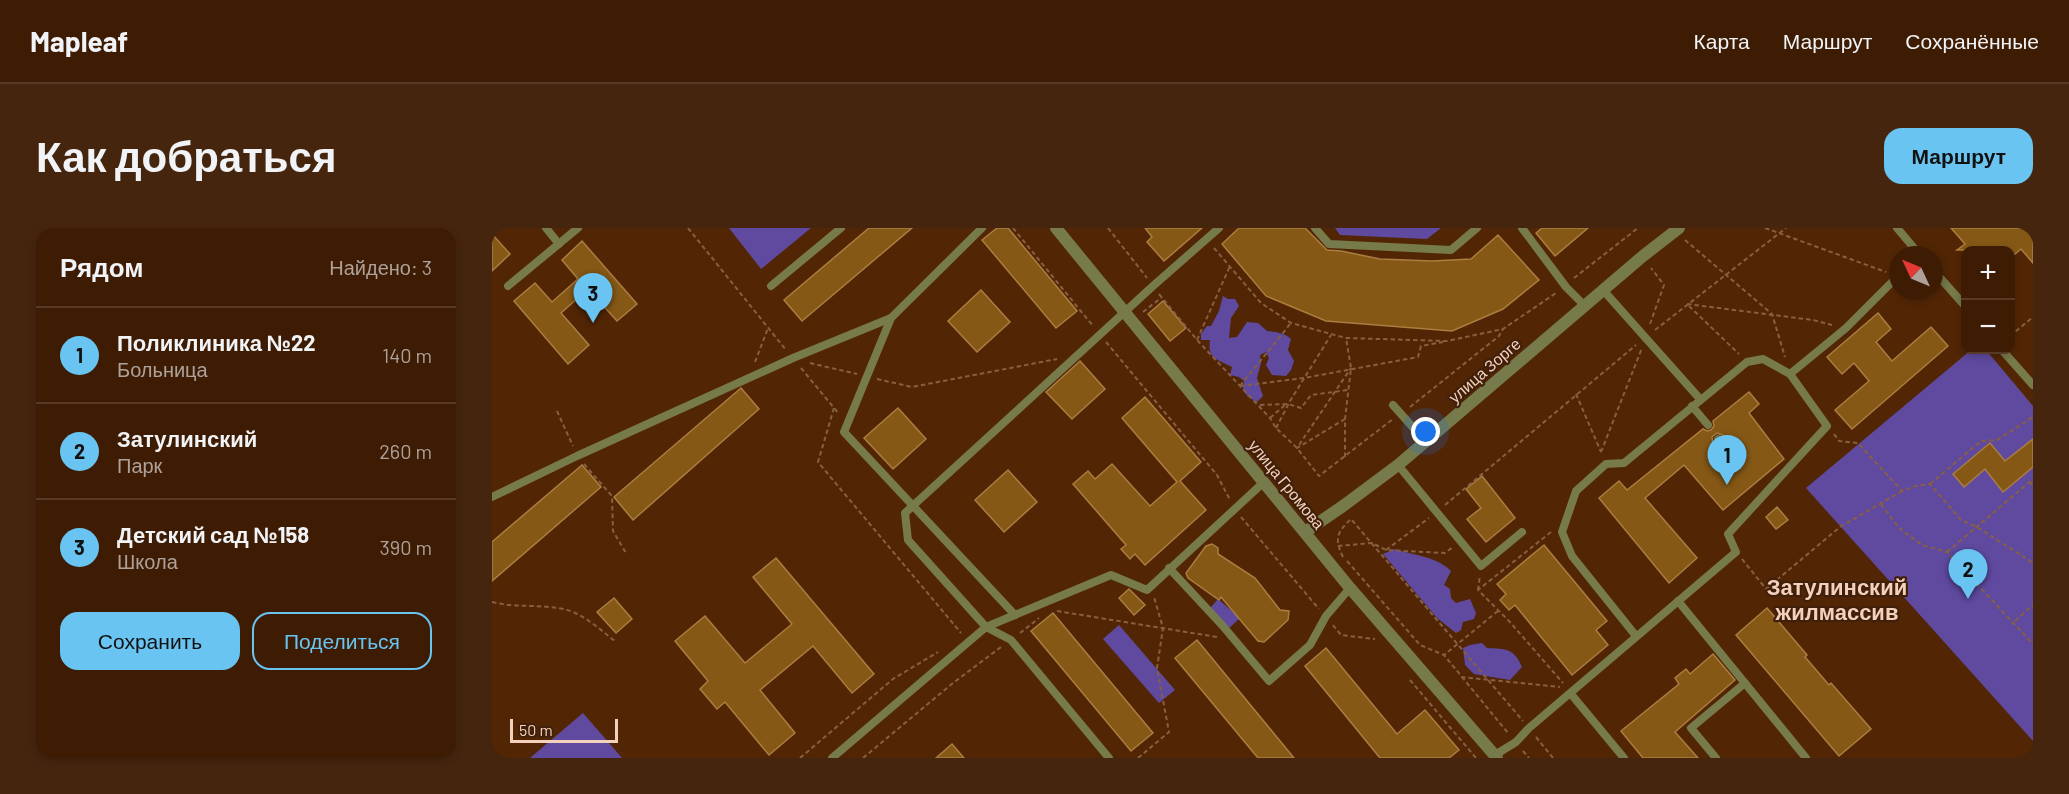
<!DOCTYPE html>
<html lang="ru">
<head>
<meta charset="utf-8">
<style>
	:root { --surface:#3e1c04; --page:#45250e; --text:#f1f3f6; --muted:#ada19a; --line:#573a26; --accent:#69c4f1 }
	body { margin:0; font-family:Barlow,sans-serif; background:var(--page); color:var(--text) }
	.controls { position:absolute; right:18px; top:18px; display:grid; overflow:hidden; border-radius:12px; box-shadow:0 3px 9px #0003 }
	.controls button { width:54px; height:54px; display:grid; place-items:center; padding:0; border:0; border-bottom:2px solid var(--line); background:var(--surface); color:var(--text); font:30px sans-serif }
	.compass { position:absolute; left:1397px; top:18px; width:54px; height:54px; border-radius:50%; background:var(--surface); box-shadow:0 3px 9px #0003; rotate:314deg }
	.scale { position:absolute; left:18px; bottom:15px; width:108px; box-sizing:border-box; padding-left:6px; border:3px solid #f4d1bc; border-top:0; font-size:16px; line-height:21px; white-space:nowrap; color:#f4d1bc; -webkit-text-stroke:4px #40200b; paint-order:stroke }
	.you { position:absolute; left:934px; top:204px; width:21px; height:21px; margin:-15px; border:4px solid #fff; border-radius:50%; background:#1a73e8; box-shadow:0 0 0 9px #1a73e833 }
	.badge { display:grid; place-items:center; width:39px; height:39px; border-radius:50%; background:var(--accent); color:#111; font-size:20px; font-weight:700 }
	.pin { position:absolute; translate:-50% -50px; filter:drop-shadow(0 2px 3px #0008) }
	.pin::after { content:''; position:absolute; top:32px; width:21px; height:18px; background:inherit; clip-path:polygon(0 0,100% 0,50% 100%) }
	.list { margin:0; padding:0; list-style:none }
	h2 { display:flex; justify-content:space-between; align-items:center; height:78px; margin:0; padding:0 24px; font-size:26px }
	h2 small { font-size:20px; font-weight:400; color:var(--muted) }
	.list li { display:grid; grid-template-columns:39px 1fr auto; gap:18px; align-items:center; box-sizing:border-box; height:96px; padding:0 24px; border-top:2px solid var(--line) }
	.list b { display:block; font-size:22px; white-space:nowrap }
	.list p { margin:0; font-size:20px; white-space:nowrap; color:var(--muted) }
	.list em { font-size:20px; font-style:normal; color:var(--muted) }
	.actions { display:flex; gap:12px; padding:18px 24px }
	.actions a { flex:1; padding:14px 0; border:2px solid var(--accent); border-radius:18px; text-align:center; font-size:21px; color:var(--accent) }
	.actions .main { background:var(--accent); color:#111 }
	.map { position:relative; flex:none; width:1541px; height:530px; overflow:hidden; border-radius:18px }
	header { display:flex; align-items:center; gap:36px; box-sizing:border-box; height:84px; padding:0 30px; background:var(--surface); border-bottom:2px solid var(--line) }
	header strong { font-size:28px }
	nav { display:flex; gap:33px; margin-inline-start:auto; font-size:21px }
	.intro { display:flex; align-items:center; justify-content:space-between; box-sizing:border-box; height:144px; padding:0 36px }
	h1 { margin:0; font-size:42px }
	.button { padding:15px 27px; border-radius:18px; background:var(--accent); color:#111; font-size:21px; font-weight:700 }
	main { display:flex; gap:36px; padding:0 36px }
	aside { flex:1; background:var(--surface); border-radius:18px; box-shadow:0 3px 9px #0003 }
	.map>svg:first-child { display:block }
	.green { fill:#5f4aa0 }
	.building { fill:#855815; stroke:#ac7d40; stroke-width:1.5; fill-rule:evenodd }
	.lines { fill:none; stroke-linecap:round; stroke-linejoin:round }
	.path { stroke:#885f42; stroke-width:2; stroke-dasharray:4.5 3; stroke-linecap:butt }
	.lane { stroke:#777a4a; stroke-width:8 }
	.street { stroke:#777a4a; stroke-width:12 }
	.labels { text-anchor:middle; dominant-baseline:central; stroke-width:4.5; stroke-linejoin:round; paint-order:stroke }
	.street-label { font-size:16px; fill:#f4d1bc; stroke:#40200b }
	.district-label { font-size:22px; font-weight:bold; fill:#f4d1bc; stroke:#40200b }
</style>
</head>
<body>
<header>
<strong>Mapleaf</strong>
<nav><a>Карта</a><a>Маршрут</a><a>Сохранённые</a></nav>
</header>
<div class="intro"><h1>Как добраться</h1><a class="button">Маршрут</a></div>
<main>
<aside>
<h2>Рядом<small>Найдено: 3</small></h2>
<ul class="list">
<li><span class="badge">1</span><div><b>Поликлиника №22</b><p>Больница</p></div><em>140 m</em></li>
<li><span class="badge">2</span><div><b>Затулинский</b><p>Парк</p></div><em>260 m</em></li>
<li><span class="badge">3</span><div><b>Детский сад №158</b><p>Школа</p></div><em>390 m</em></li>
</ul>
<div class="actions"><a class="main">Сохранить</a><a>Поделиться</a></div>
</aside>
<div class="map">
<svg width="1541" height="530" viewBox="0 0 1541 530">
	<rect width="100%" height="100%" fill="#522605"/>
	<!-- green -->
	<g class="green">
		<polygon points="237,0 319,0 269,41"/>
		<polygon points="843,0 949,0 935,11 848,7"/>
		<path d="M731,68L736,71H743L747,78L739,90L737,110L745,109L755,94L766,95L775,103C784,104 792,105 799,111L796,122L802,133L799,142L794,148L780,147L774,137L777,130L774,124L768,127L769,135L765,150L771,168L765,174L756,169L751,162L752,153L747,149L738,147L740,139C726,131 715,132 718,112H709V106L715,98H719L727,83Z"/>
		<polygon points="1479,122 1494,122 1541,178 1541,513 1314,260"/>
		<path d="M903,321C923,328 944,328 959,343L952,357L958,361L959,370L964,375L978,371L984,385L982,391L971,394L969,402L964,405L945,390L891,326Z"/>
		<polygon points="726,371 748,390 734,403 715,384"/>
		<polygon points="627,397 683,462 667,475 611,411"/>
		<path d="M990,415L995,420C1014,421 1022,420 1030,439L1018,452L982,446L973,437L971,420L978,417Z"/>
		<polygon points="91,485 130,530 38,530"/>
	</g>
	<!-- building -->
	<g class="building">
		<polygon points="377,0 420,0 310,93 292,72"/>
		<polygon points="505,0 516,0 585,83 564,100 490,12"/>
		<polygon points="653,0 710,0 672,33 655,14 660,9"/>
		<polygon points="747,0 813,0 835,22 849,23 888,31 940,33 979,31 1006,7 1047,52 1011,81 960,103 834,93 774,68 730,16"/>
		<polygon points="1050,0 1096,0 1063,28 1044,5"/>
		<polygon points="1459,0 1541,0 1541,35 1529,21 1518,30 1518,22 1465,22 1473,16"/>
		<polygon points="0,6 18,26 0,43"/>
		<polygon points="90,13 145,76 125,93 96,61 69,85 97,117 76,136 22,73 43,55 60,74 86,51 70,32"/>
		<polygon points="489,62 518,94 485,124 456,93"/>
		<polygon points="671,73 694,100 678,113 656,86"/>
		<polygon points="1386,85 1399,101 1384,114 1400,133 1439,99 1456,118 1360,201 1343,182 1377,153 1362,135 1350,146 1335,129"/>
		<polygon points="588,133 613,161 580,191 554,164"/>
		<polygon points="249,160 267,181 141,292 122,269"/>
		<path d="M1257,164L1267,176L1257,185L1292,231L1231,282L1192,237L1153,270L1205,330L1177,355L1107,270L1127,253L1135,262L1211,201L1215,203L1219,202L1222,198L1221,193ZM1225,205L1230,207L1239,217L1240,223L1237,226H1231L1221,215L1220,209Z"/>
		<polygon points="653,169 709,234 688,253 714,282 653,337 643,326 638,331 629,321 634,317 581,256 596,243 603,251 620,236 658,278 685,254 630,190"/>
		<polygon points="406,180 434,211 401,241 372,210"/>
		<polygon points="1541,211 1541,239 1511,264 1493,241 1472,259 1461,246 1498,215 1513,233"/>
		<polygon points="90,237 109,259 0,353 0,314"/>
		<polygon points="516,242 545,274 512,304 483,272"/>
		<polygon points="990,248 1023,290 994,314 975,291 989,280 974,261"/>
		<polygon points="1285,279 1296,292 1284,301 1274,289"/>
		<polygon points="720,316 726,320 726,326 763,350 788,382 797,383 796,392 772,414 766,413 729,369 727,372 696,350 694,345 714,318"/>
		<polygon points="1052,317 1115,393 1104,402 1116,417 1080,447 1023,377 1017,382 1008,372 1014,366 1005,356"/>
		<polygon points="284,330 382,446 360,465 321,418 268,462 303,505 277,527 233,474 225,481 208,461 216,453 183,413 213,388 253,435 300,396 261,349"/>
		<polygon points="637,361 653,377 642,387 627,370"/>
		<polygon points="122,370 140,391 124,405 105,384"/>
		<polygon points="1275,380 1315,427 1313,429 1337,457 1339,455 1379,501 1347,528 1244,407"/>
		<polygon points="561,385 661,505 639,523 539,403"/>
		<polygon points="705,412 802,530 766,530 683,430"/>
		<polygon points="834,420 905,506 933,482 967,522 957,530 888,530 813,438"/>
		<polygon points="1221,426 1243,452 1183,504 1206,530 1151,530 1129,503 1187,456 1183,450 1194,441 1198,446"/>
		<polygon points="460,516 472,530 444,530"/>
	</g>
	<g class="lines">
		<!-- path -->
		<g class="path">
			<polyline points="196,0 294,122"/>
			<polyline points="521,0 601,98"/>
			<polyline points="616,0 655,50"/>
			<polyline points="1273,0 1394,44"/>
			<polyline points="1193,12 1280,86 1293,129"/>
			<polyline points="722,20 769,75 799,95 854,110 955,113 1011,101 1064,65"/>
			<polyline points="1082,50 1146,0"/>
			<polyline points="667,66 705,112 778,190 784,200 805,220 827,248 901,191"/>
			<polyline points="1195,76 1321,92 1340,97"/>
			<polyline points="1197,78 1247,126"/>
			<polyline points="651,84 670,69"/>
			<polyline points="1158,96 1172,57 1159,40"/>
			<polyline points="1163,102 1294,0"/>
			<polyline points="1518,108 1541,89"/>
			<polyline points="705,112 738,38"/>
			<polyline points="614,114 725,247 738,272"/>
			<polyline points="263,134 276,100"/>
			<polyline points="318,135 365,146"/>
			<polyline points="309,140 347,186"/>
			<polyline points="385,151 420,159 565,131"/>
			<polyline points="748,158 812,150 926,129 929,118 951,114"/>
			<polyline points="748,158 799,95"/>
			<polyline points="1084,166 1109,224"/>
			<polyline points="768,177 796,176 809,180 819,167 856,162"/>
			<polyline points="918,179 1007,108 1011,101"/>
			<polyline points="342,180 326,234 469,405"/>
			<polyline points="65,183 81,218"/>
			<polyline points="778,190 793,177"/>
			<polyline points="853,191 805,220 859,140"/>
			<polyline points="784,200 798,173 839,107"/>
			<polyline points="1342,206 1347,213 1366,215 1410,263 1424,258 1438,256 1469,292 1485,299 1541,335"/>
			<polyline points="1109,224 1150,120"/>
			<polyline points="853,229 853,191 859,140 854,110"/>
			<polyline points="92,236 120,268 121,303 134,325"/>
			<polyline points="1538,253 1541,260"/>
			<polyline points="1438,256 1489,213 1505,212 1541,189"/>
			<polyline points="1389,276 1407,300 1430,317 1455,324 1541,416"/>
			<polyline points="953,277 1144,117"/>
			<polyline points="749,289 827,381"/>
			<polyline points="1059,304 986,362 1017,393 1071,455"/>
			<polyline points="846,318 880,315 894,322 953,325 961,319"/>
			<polyline points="894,322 937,290"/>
			<polyline points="1455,324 1541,251"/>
			<path d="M851,329C842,311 845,304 859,291L1031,493"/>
			<polyline points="1250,331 1274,361 1348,299 1410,263"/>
			<polyline points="855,333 928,417 952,427"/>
			<polyline points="986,362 988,347"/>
			<path d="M0,374C23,380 48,376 71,381C91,385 107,401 123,413"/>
			<polyline points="565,383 725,409"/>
			<polyline points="1006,383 952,427 1016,505"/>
			<polyline points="1523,393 1541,377"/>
			<polyline points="841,397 849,407 883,411"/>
			<polyline points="528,405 547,390"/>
			<polyline points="969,449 1068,459"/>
			<polyline points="918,452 984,530"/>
			<polyline points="1044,509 1061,530"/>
			<polyline points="1031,523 1037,530"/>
			<polyline points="308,530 401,451 446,424"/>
			<polyline points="371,530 461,455 509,419"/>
			<polyline points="646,530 677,504 665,440 671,400 662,369"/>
		</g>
		<!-- lane -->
		<g class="lane">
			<polyline points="54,0 67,16"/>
			<polyline points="823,0 837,16 959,22 985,0"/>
			<polyline points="1030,0 1074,59 1093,78"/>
			<polyline points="1405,0 1428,27"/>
			<polyline points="1442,43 1474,79"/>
			<polyline points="16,58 86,0"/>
			<polyline points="279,58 349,0"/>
			<polyline points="1111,62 1208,171"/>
			<polyline points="399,90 352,204 523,387"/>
			<polyline points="1510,122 1541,157"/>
			<polyline points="901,177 934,214"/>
			<polyline points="1200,178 1216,197"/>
			<polyline points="1226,211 1234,221"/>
			<polyline points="906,237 989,338 1030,304"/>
			<polyline points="0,269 85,228 301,130 399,90 490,0"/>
			<polyline points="677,340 730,397 777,453 818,417 834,388 858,360"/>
			<polyline points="1186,373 1314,530"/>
			<polyline points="1144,408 1080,328 1070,304 1084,263 1114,236 1132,235 1255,134 1271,131 1298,146 1354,100 1406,48"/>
			<polyline points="1079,466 1132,530"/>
			<polyline points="1003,527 1024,514 1037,500 1244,324 1236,306 1335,198 1298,146"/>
			<polyline points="340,530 494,399 619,347 655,362 772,254"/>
			<polyline points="617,530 519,412 494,399 416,312 413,285 661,58 727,0"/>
			<polyline points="1224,530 1199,500 1253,455"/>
		</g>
		<!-- street -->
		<g class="street">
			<polyline points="564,0 858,360 1005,530"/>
			<polyline points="813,304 851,278 906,237 1151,28 1187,0"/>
		</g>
	</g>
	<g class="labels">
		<!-- street labels -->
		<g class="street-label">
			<text transform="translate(992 142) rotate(-41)">улица Зорге</text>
			<text transform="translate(795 256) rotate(51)">улица Громова</text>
		</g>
		<!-- district labels -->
		<g class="district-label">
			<text x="1345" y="358">Затулинский<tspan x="1345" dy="25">жилмассив</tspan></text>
		</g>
	</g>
</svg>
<div class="controls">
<button>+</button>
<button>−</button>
</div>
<svg class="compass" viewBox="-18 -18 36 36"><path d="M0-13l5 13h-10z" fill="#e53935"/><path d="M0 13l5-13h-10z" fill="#ada19a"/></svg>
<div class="scale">50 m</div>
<div class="you"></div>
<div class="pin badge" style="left:1235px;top:257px">1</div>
<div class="pin badge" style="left:1476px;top:371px">2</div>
<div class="pin badge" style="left:101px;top:95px">3</div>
</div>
</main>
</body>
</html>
